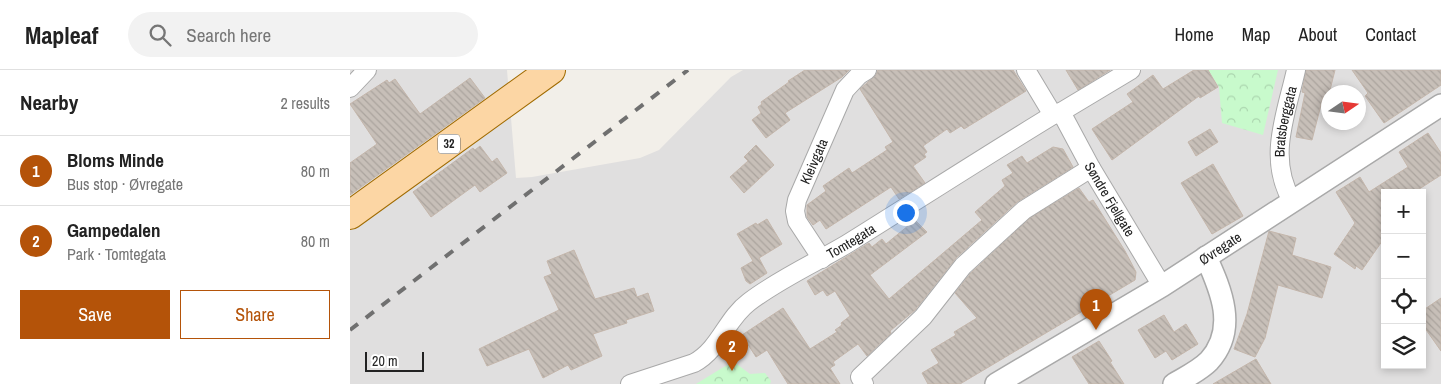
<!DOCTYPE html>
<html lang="en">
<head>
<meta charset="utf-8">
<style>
	:root { --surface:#fff; --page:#f2f2f2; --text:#222; --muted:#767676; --line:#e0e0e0; --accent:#b45309 }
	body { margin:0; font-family:"Archivo Narrow",sans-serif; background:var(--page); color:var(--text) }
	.controls { position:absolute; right:15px; bottom:15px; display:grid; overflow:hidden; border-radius:0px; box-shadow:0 2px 8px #0003 }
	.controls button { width:45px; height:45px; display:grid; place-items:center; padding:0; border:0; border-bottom:1px solid var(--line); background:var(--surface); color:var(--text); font:25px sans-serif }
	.compass { position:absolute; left:971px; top:15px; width:45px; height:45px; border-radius:50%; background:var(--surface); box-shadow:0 2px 8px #0003; rotate:77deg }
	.scale { position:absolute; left:15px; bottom:12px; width:59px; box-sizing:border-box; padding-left:5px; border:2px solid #222; border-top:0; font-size:14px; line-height:18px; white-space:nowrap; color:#222; -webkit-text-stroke:4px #fff; paint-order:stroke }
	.you { position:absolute; left:555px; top:142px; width:18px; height:18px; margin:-12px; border:4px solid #fff; border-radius:50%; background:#1a73e8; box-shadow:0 0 0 8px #1a73e833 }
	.badge { display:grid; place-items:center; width:32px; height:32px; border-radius:50%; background:var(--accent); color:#fff; font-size:16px; font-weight:700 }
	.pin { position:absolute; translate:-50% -41px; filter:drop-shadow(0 1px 2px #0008) }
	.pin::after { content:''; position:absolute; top:26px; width:18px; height:15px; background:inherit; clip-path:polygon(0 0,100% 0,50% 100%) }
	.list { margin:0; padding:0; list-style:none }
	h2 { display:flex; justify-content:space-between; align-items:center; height:65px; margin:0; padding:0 20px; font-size:21px }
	h2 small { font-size:16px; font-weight:400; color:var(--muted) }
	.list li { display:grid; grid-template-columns:32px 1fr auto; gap:15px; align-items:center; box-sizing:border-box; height:70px; padding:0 20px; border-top:1px solid var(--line) }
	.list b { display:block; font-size:19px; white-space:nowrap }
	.list p { margin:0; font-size:16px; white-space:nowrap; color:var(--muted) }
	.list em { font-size:16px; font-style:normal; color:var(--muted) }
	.actions { display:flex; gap:10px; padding:15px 20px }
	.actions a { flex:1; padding:11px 0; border:1px solid var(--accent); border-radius:0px; text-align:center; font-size:18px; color:var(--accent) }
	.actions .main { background:var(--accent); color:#fff }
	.icon { flex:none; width:28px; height:28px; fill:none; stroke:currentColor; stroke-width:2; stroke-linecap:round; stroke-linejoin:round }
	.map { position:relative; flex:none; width:1091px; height:314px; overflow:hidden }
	header { display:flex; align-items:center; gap:30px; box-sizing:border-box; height:70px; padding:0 25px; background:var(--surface); border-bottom:1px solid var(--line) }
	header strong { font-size:24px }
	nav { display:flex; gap:28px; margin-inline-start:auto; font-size:18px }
	.search { width:350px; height:45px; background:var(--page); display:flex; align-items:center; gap:12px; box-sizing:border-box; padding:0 18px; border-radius:28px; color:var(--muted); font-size:19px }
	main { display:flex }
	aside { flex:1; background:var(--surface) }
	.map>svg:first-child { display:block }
	.residential { fill:#e0dfdf; fill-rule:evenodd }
	.park { fill:url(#park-crowns) }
	.building { fill:url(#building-back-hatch); stroke:#c4b6ab }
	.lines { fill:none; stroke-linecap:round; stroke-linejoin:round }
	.minor-casing { stroke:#a9a9a9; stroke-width:20 }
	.tertiary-casing { stroke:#a9a9a9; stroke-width:24 }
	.primary-casing { stroke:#a06b00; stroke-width:30 }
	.minor { stroke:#fff; stroke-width:18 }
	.tertiary { stroke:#fff; stroke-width:21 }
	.primary { stroke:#fcd6a4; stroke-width:28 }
	.rail { stroke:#707070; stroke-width:4; stroke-dasharray:10 10; stroke-linecap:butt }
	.labels { text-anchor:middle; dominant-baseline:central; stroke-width:4; stroke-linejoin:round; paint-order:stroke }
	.shield { fill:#fff; stroke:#646464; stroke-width:1 }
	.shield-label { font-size:12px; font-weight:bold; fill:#222 }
	.street-label { font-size:14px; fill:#222; stroke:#fff }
</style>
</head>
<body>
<header>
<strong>Mapleaf</strong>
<div class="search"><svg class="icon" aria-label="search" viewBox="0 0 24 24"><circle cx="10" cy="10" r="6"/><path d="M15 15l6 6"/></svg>Search here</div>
<nav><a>Home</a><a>Map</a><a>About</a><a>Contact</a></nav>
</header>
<main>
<aside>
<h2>Nearby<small>2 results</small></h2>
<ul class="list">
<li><span class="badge">1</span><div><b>Bloms Minde</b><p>Bus stop · Øvregate</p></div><em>80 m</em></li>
<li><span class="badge">2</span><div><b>Gampedalen</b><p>Park · Tomtegata</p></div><em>80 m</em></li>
</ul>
<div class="actions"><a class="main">Save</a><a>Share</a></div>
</aside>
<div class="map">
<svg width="1091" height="314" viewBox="0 0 1091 314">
	<defs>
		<pattern id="park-crowns" width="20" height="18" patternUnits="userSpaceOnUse" patternTransform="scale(1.25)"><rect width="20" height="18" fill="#c8facc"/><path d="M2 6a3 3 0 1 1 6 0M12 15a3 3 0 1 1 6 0" fill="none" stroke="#acd6af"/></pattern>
		<pattern id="building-back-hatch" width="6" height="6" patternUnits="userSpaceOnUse" patternTransform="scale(1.25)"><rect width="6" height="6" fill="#c7bfb8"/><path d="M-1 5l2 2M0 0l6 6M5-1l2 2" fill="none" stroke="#aba49e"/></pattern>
	</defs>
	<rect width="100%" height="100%" fill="#f2efe9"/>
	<!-- residential -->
	<path class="residential" d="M0,0H157L166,108L182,107L290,88L309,80L381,7L393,0H1091V314H0ZM978,22H1008V52H978ZM1035,123H1072V295H1035Z"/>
	<!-- park -->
	<g class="park">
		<polygon points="858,0 928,0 913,65 872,53 869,17"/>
		<polygon points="384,292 400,304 415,303 421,311 420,314 346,314 372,298"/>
	</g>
	<!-- building -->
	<g class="building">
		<polygon points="455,0 499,0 492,7 435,43 440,50 416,68 402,50 411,43 408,37 412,34 411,32 439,12 438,11"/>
		<polygon points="528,0 663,0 676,21 614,59 611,56 600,63 597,59 573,76 577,82 574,84 576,87 563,96 575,113 549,129 541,117 476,159 470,150 463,155 457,147 457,135 476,121 473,116 499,98 502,103 537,80 535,77 543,72 510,19 526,5"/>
		<polygon points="716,0 760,0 728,20"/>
		<polygon points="844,0 858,0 868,17 850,28 849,26 762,90 742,59 783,32 777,24 803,5 813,19"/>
		<polygon points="956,0 985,0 978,28 973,27 962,70 946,67 955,23 952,22"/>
		<polygon points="1002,0 1091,0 1091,15 1034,53 1015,26 1018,23"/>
		<polygon points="120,8 135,28 0,125 0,93 27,74 0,34 37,10 39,13 45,9 70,44"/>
		<polygon points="860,59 868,72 846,86 838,72"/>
		<polygon points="1078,63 1091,83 1091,105 1063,123 1035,123 1035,167 1012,200 1006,196 1005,199 984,184 1005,153 986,122 1010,107 1019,122 1058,97 1049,82"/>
		<polygon points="406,75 424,95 394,123 380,107 398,91 394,87"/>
		<polygon points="130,76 142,92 147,88 157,103 130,122 125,115 81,147 63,122 123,78 125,80"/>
		<polygon points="703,77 713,79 723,97 667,132 606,188 565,240 540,261 541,263 517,286 508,274 483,292 485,295 480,298 490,314 438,314 417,280 406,287 392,265 433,238 460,279 487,262 485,260 492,255 491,253 500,246 485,221 477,226 473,220 465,225 457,211 519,173 522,177 532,169 536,174 565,150 577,162 520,205 539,229 632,150 625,142 655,116 652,110 663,103 657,95 672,86 677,93"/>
		<polygon points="863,94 893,146 862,164 831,113"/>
		<polygon points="729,118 739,132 743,130 775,181 786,202 785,210 610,314 578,314 572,303 589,293 581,280 606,265 604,262 627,248 605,223 621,203 680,148"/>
		<polygon points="417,149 432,174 409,188 417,203 400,214 396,211 391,198 403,191 387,164 406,153 407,155"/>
		<polygon points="919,161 946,168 942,185 981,197 972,228 928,215 915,268 905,287 884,279 897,244"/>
		<polygon points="224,180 245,229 284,218 287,227 298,223 304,241 276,250 277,253 243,264 252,286 221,300 218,295 193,308 179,279 137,296 129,279 209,240 194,207 202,204 197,191"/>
		<polygon points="1091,228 1091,281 1072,254 1072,241"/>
		<polygon points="814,245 824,262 836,254 848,274 822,290 816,281 805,288 788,260"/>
		<polygon points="749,271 762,291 760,292 774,314 739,314 722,287"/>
		<polygon points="906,289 921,314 863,314"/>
	</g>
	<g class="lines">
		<!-- minor casing -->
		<g class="minor-casing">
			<g id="minor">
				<polyline points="676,0 703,45"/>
				<polyline points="0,18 17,0"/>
				<path id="s1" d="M711,42L741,98L812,216"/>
				<path id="s2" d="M942,131C917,88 936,45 946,0"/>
				<path id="s3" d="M472,189L447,151L445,141L447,130L495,20L509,5L517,0"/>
				<path id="s4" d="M280,314L344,293C370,279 376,249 399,232C429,209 465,193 497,174C566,131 634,87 703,45L711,42L781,0"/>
				<polyline points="514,314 510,307 573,247 613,196 674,140 741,98"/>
			</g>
		</g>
		<!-- tertiary casing -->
		<g class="tertiary-casing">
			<g id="tertiary">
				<path id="s5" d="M646,314L812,216L1091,35"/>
				<path d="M824,314C836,307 849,301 859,291C888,259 871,220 856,187"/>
			</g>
		</g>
		<!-- primary casing -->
		<g class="primary-casing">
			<polyline id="primary" points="0,145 201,0"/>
		</g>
		<!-- minor -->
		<use href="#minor" class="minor"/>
		<!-- tertiary -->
		<use href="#tertiary" class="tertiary"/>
		<!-- primary -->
		<use href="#primary" class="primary"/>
		<!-- rail -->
		<polyline class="rail" points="0,260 338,0"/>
	</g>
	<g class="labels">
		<!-- shield labels -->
		<rect class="shield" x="88" y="64.5" width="22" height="19" rx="4"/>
		<g class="shield-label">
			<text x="99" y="74">32</text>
		</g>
		<!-- street labels -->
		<g class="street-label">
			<text stroke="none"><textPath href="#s2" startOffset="82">Bratsberggata</textPath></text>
			<text stroke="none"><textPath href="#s3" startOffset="109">Kleivgata</textPath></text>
			<text stroke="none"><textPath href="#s1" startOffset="100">Søndre Fjellgate</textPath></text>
			<text stroke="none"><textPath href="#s4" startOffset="269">Tomtegata</textPath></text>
			<text stroke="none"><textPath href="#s5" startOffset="262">Øvregate</textPath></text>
		</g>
	</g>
</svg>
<div class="controls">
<button>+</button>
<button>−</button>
<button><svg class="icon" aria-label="locate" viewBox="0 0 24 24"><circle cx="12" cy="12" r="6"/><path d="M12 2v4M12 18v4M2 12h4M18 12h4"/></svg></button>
<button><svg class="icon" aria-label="layers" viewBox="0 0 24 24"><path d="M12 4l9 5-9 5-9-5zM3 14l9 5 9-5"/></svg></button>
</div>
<svg class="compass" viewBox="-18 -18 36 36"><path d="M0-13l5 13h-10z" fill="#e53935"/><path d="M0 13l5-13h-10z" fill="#767676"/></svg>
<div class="scale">20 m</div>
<div class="you"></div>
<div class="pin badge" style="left:746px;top:260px">1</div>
<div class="pin badge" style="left:382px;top:301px">2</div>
</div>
</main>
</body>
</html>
